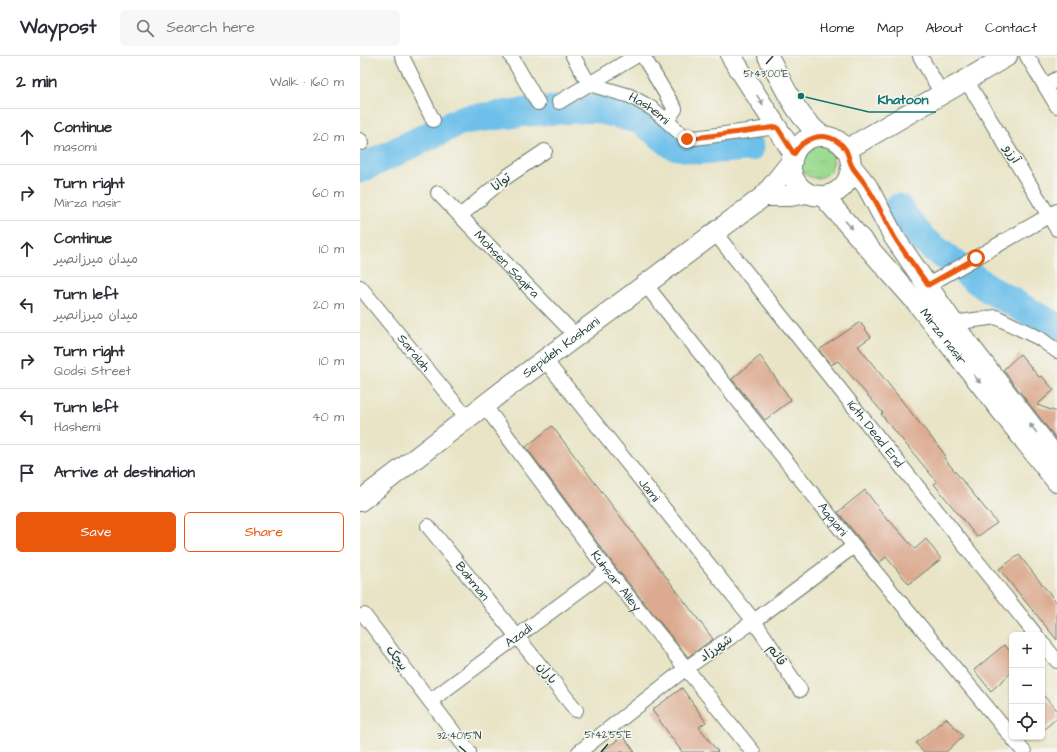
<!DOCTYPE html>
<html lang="en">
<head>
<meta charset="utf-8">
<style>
	:root { --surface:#fff; --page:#f7f7f7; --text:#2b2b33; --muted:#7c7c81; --line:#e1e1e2; --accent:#ea580c }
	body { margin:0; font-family:"Architects Daughter","Playpen Sans Arabic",sans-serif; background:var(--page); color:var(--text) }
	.controls { position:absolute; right:12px; bottom:12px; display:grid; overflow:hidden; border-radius:6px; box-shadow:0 1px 3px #0004 }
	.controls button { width:36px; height:36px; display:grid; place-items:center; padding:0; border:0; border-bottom:1px solid var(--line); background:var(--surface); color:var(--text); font:20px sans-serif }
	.stop { position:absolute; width:12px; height:12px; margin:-9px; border:3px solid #ea580c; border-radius:50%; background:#fff }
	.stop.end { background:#ea580c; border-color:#fff; box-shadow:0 1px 4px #0008 }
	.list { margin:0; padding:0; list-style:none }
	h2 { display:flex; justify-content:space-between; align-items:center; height:52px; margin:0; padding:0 16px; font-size:17px }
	h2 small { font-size:13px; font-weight:400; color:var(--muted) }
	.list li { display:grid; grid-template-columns:26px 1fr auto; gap:12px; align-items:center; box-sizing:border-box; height:56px; padding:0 16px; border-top:1px solid var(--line) }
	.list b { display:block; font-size:15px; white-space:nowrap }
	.list p { margin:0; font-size:13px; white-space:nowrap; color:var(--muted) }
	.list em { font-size:13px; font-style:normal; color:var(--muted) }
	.actions { display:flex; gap:8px; padding:12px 16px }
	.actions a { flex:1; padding:9px 0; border:1px solid var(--accent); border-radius:6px; text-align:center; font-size:14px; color:var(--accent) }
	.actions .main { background:var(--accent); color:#fff }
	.icon { flex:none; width:22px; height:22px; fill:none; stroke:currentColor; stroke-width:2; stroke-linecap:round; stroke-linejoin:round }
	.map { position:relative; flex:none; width:697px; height:696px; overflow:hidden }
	header { display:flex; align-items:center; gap:24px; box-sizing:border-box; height:56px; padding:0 20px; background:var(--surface); border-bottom:1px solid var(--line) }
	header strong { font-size:19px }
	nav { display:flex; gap:22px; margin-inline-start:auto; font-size:14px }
	.search { width:280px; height:36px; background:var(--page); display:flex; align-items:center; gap:10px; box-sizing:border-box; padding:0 14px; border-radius:6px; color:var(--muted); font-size:15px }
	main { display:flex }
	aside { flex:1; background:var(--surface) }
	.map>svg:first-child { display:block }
	.park { fill:url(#park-tufts); stroke:#5e8c62 }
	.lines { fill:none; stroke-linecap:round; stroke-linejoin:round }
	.river { stroke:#6ec0ea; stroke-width:29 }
	.building { fill:#dcaa90 }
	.street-casing { stroke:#667767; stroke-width:16 }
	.secondary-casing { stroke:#667767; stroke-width:22 }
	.street { stroke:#fff; stroke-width:14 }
	.secondary { stroke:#fff; stroke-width:20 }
	.oneway { fill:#8f9e9a }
	.route { stroke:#ea580c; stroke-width:5 }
	.ticks { fill:none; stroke:#1f3d34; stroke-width:1.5 }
	.labels { text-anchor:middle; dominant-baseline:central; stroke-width:3; stroke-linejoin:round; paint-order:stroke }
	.street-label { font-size:13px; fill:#1f3d34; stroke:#f6f6f2 }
	.ticks-label { font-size:10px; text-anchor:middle; fill:#1f3d34; stroke:#f6f6f2; stroke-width:3; stroke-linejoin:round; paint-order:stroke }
	.leader { fill:none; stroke:#0f766e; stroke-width:1.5 }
	.callout-dot { fill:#0f766e; stroke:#f6f6f2; stroke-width:1.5 }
	.callout-label { font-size:14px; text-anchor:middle; font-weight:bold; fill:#0f766e; stroke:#f6f6f2; stroke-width:3; stroke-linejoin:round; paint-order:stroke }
</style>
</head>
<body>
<header>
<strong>Waypost</strong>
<div class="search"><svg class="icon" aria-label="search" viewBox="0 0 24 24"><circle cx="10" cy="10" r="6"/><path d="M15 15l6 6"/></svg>Search here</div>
<nav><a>Home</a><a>Map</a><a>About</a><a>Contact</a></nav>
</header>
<main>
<aside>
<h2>2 min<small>Walk · 160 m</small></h2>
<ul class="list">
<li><svg class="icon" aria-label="ahead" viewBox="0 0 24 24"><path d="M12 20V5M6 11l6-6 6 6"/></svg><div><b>Continue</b><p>masomi</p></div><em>20 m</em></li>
<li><svg class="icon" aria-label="right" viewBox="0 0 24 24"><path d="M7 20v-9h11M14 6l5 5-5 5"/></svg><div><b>Turn right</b><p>Mirza nasir</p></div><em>60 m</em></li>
<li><svg class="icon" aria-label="ahead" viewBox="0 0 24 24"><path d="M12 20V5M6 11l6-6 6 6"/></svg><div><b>Continue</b><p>میدان میرزانصیر</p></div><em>10 m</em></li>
<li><svg class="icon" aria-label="left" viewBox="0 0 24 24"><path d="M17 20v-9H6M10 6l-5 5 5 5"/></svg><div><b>Turn left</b><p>میدان میرزانصیر</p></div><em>20 m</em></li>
<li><svg class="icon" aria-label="right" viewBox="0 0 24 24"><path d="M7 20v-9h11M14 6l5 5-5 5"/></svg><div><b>Turn right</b><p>Qodsi Street</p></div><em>10 m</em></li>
<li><svg class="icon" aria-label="left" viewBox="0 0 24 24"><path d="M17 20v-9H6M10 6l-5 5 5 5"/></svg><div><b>Turn left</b><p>Hashemi</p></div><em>40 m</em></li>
<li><svg class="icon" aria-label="arrive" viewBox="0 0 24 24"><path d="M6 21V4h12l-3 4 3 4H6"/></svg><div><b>Arrive at destination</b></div></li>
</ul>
<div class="actions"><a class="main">Save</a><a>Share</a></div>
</aside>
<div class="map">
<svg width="697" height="696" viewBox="0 0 697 696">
	<defs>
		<pattern id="park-tufts" width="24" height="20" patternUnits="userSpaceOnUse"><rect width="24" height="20" fill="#9cdb90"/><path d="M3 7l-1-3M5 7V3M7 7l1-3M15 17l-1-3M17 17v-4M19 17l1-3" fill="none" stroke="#86bd7d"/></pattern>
	</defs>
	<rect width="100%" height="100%" fill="#f6f6f2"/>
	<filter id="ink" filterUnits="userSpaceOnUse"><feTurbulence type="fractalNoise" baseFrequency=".025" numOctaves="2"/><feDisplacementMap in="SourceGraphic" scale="8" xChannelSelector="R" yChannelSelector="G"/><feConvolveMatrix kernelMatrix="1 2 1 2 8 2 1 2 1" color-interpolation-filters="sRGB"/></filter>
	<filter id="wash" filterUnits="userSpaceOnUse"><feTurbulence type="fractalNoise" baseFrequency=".012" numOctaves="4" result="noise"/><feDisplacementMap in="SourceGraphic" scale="16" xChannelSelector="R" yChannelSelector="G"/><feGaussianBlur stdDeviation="0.9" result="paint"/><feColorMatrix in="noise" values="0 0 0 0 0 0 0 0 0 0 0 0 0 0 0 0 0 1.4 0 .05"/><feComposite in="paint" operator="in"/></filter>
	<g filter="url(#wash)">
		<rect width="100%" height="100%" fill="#e9e4c6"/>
		<!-- park -->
		<circle class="park" cx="456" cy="105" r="17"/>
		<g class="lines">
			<!-- river -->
			<g class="river">
				<polyline points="0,113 102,64 166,56 233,52 281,64 313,89 339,94 390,91"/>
				<polyline points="538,152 563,184 626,231 697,272"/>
			</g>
		</g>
		<g id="blocks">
			<!-- building -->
			<g class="building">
				<polygon points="500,266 511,281 498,290 586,400 584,402 637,467 617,481 574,428 577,426 521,358 523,357 478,305 471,309 459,294"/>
				<polygon points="660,298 679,321 682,320 694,334 677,349 697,356 697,384 643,314"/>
				<polygon points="400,300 431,344 405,364 372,323"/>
				<polygon points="192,370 353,583 328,601 254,509 166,391"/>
				<polygon points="505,434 528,465 529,464 555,493 566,483 581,503 549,528 526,501 519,507 478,456"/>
				<polygon points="659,499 697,547 697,584 639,513"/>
				<polygon points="644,589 652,597 652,616 631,635 614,614"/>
				<polygon points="322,632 346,666 339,671 358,696 322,696 292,654"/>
				<polygon points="682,638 697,654 697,662 682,675"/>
				<polygon points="586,662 603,680 586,696 563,696 556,687"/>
				<polygon points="263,680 275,696 241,696"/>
			</g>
		</g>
	</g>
	<g filter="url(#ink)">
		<use href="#blocks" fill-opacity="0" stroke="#667767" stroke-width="1"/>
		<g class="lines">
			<!-- street casing -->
			<g class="street-casing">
				<g id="street">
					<polyline points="42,0 73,64"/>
					<polyline points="151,0 178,47"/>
					<path id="s1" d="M213,0L229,28L270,40L293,53L327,83L417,71"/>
					<polyline points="283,0 315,53 307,65"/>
					<polyline points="560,0 582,38"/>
					<polyline points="667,0 697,50"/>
					<polyline points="606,24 697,173"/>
					<polyline points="685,30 697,23"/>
					<polyline points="199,46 276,0"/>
					<polyline points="0,84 2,87"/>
					<path id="s2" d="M78,137L216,280"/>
					<polyline points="100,160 145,122 185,95"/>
					<path id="s3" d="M355,177L676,579"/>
					<path id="s4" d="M285,228L494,490L664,696"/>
					<polyline points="568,229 697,155"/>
					<path id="s5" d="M0,231L107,362"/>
					<polyline points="593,267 636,261 679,282 697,295"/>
					<path id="s6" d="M184,303L394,565L440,634"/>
					<path id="s7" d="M124,349L247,514L393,696"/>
					<path id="s8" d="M68,470L216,654"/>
					<polyline points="4,559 109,696"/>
					<polyline points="682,587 697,605"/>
					<path id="s9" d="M70,645L247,514"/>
					<polyline points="219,696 325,613 394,565 494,490"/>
				</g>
			</g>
			<!-- secondary casing -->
			<g class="secondary-casing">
				<g id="secondary">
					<polyline points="371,0 434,98"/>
					<path d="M408,0C423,28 436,61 462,80"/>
					<circle cx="461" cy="110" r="30"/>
					<polyline points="486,94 647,0"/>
					<polyline points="491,110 507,130 534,181 602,280 697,403"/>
					<polyline points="404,140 431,140 447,137"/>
					<path id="s10" d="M463,140L557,247L697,426"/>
					<path id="s11" d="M0,445L144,334L404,140L432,105"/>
				</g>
			</g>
			<!-- street -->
			<use href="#street" class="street"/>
			<!-- secondary -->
			<use href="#secondary" class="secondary"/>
		</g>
		<!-- one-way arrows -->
		<defs><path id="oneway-solid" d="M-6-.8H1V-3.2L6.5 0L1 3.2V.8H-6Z"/></defs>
		<g class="oneway">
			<use href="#oneway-solid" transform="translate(400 44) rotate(57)"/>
			<use href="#oneway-solid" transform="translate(489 169) rotate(47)"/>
			<use href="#oneway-solid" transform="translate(617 323) rotate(52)"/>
			<use href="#oneway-solid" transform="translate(673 372) rotate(-128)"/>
		</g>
	</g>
	<g class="lines" filter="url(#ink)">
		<!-- route -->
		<path class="route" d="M327,83L417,71L434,98C444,82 462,75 478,86C490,93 487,103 493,112C497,118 503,124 507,131C518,147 525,165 535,182C545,198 557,213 568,229L616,202"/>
	</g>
	<!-- ticks -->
	<path class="ticks" d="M406,8L413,0M99,690L106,696M241,696L248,688"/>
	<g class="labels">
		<!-- street labels -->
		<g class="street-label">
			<text stroke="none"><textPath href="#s1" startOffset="98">Hashemi</textPath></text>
			<text transform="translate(652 98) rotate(58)">آرزو</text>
			<text transform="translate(141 126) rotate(-38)">توانا</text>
			<text stroke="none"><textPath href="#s2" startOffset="99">Mohsen Saqira</textPath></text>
			<text stroke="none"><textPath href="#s10" startOffset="185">Mirza nasir</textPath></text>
			<text stroke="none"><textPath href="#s11" startOffset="253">Sepideh Kashani</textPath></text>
			<text stroke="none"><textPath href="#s5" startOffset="85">Saralah</textPath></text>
			<text stroke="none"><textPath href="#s3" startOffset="257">16th Dead End</textPath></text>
			<text stroke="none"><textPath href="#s6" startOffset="168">Jami</textPath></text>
			<text stroke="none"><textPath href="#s4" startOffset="301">Aqajani</textPath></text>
			<text stroke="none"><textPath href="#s8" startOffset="71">Bahman</textPath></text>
			<text stroke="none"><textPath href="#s7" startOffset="220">Kuhsar Alley</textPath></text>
			<text stroke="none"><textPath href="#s9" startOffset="110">Azadi</textPath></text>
			<text transform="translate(356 592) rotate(-35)">شهرزاد</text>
			<text transform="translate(417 599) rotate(56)">قائم</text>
			<text transform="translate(37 602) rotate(53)">پیچک</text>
			<text transform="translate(187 617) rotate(51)">باران</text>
		</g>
	</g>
	<g class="ticks-label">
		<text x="406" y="21">51°43'00"E</text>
		<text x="248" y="682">51°42'55"E</text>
		<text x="99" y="683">32°40'15"N</text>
	</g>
	<!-- callouts -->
	<path class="leader" d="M441 40L509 56H576"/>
	<circle class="callout-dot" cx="441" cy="40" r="4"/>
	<g class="callout-label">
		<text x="543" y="48">Khatoon</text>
	</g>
</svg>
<div class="controls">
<button>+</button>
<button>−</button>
<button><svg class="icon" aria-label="locate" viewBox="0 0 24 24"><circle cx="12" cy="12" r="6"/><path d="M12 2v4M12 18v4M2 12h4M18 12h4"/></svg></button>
</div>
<div class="stop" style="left:616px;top:202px"></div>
<div class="stop end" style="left:327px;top:83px"></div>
</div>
</main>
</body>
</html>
